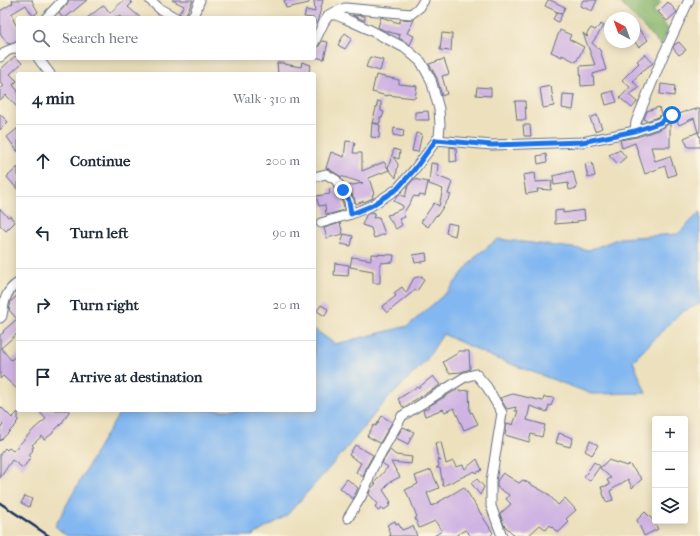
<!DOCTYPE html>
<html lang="en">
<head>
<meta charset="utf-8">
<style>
	:root { --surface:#fff; --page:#f6f6f7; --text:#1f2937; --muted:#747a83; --line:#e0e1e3 }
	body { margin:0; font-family:"IM FELL French Canon",serif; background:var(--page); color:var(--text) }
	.controls { position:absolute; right:12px; bottom:12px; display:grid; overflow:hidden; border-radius:4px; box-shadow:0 2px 10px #0003 }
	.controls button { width:36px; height:36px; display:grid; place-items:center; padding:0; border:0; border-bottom:1px solid var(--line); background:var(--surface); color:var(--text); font:20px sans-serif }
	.compass { position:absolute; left:604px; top:12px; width:36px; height:36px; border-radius:50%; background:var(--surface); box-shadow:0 2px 10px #0003; rotate:319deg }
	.stop { position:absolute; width:12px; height:12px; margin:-9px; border:3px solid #1a73e8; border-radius:50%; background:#fff }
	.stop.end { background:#1a73e8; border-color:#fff; box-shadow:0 1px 4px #0008 }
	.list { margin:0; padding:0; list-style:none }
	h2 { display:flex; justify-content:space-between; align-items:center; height:52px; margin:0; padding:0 16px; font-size:17px }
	h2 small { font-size:13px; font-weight:400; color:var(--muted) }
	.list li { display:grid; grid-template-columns:26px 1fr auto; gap:12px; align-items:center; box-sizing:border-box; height:72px; padding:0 16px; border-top:1px solid var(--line) }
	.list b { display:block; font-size:15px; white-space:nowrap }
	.list em { font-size:13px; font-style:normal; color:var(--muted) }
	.icon { flex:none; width:22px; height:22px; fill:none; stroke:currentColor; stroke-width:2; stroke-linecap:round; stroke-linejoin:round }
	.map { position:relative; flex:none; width:700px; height:536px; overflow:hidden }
	.search { position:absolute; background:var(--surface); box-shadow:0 2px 10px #0003; left:16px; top:16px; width:300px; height:44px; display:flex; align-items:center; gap:10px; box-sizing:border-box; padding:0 14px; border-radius:4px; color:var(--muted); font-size:15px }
	.panel { position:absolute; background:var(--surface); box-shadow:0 2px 10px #0003; left:16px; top:72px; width:300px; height:340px; border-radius:4px }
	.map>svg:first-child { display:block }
	.forest { fill:#8ab76e; stroke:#527366 }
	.water { fill:#82b7f1; stroke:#4e73a8 }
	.building { fill:#cfb4e3 }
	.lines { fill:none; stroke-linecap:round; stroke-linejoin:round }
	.street-casing { stroke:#646d7f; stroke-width:11 }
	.street { stroke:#fff; stroke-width:9 }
	.rail { stroke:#1b2f5e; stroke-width:2.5 }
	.route { stroke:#1a73e8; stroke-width:5 }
</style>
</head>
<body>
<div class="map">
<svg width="700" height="536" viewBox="0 0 700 536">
	<rect width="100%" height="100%" fill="#fcf5e5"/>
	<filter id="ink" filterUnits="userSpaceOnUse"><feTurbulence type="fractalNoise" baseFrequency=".025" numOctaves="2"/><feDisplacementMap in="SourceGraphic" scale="8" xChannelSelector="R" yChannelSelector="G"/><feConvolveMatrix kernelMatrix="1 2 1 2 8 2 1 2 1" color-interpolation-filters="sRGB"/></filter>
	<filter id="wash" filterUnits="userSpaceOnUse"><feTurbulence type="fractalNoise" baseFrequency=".012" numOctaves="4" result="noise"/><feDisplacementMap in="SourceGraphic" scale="16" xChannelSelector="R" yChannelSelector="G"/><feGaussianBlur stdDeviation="0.9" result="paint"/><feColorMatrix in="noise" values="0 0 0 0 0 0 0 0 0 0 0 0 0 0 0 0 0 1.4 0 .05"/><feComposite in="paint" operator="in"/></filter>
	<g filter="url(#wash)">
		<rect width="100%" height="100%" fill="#ece0bd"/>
		<!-- forest -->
		<polygon class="forest" points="618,0 658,0 661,3 653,11 668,29 661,46"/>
		<!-- water -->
		<polygon class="water" points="700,212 700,304 681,312 633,361 646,393 592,394 492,357 443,334 425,362 383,404 340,456 286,516 252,536 67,536 55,526 99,446 121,410 314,410 314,329 335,344 408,326 448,291 477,255 498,239 589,250 620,238 678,234"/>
		<g id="blocks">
			<!-- building -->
			<g class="building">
				<polygon points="12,0 33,0 32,1 38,12 33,16 26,5 11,14 14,19 13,20 18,28 18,40 8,44 0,33 0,11 13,3"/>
				<polygon points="69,0 87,0 65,18 63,18 59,13 67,4"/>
				<polygon points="124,0 129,0 132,3 128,7 141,18 123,18 120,16 118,17 116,16 114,18 87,18 104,5 110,13"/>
				<polygon points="172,0 193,0 184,18 182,18 181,15 179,13 184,6"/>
				<polygon points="284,0 309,0 309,3 286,8"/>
				<polygon points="314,0 323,0 317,23 315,22 315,20 314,19 314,18 304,17 306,10 315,12"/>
				<polygon points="548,0 550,0 565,7 562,14 545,6"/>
				<polygon points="583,0 597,0 592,11 580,6"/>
				<polygon points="668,2 677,12 667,21 658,12"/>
				<polygon points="557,12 562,15 558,22 553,19"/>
				<polygon points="352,15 365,16 365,20 363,20"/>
				<polygon points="381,17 399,23 401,19 414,20 407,33 414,36 410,45 399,38 400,35 383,30 378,27"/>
				<polygon points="601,24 604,26 592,43 600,50 606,70 593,74 594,85 581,86 580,66 595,65 583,33 587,37 588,36 586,35 591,28 595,30"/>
				<polygon points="634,24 648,40 639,47 634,41"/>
				<polygon points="560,30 571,35 569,39 584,47 576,62 562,55 562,57 551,52"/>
				<polygon points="345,33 352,38 345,49 338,45"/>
				<polygon points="442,33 452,34 451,51 440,50"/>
				<polygon points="322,41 328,42 324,59 314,57 315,49 319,46"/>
				<polygon points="679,42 686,50 679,55 673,48 674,45"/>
				<polygon points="645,54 653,63 641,72 633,81 639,88 629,95 637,102 632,108 620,98 630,87 622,80 639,63 637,61"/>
				<polygon points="15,56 22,63 10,74 17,81 13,85 18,91 18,108 6,95 0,100 0,89 4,86 0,82 0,70"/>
				<polygon points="370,57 383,60 380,71 366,67"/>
				<polygon points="444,59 449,74 442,76 447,94 442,96 437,78 429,64"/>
				<polygon points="302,62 311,65 308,74 278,74 277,63 284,63 284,64 301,67"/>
				<polygon points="376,75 399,80 399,84 417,86 415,98 387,95 387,96 372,92"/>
				<polygon points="661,84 675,86 674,96 660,94"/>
				<polygon points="551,86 554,106 543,108 540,88"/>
				<polygon points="477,87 491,88 491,96 476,95"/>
				<polygon points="613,91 617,102 606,105 603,94"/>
				<polygon points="563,94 575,95 573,110 562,108"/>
				<polygon points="378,101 381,102 381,111 384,112 382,118 380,117 380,123 372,123 380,125 379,138 371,137 372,123"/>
				<polygon points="515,101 525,101 526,120 517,120"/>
				<polygon points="659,107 661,115 656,118 646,121 644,119 647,111"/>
				<polygon points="700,108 700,132 698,132 694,118 679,125 676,119 678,115 686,111 686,112"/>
				<polygon points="428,111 429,120 415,120 415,112"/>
				<polygon points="0,114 8,122 0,130"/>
				<polygon points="597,115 602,128 595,131 590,118"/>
				<polygon points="670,123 670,147 651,147 655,161 670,156 676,174 668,177 665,166 645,174 635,143 622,148 620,140 637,137 661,129"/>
				<polygon points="523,125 530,125 531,136 524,136"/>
				<polygon points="18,128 18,152 7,137"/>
				<polygon points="394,128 404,130 403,137 393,135"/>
				<polygon points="698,132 700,138 700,147 688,147 684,138"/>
				<polygon points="416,133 422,134 418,152 412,151"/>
				<polygon points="346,141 355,142 353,153 362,153 362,171 384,162 389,170 369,178 374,194 372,195 373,198 366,201 364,202 364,201 356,204 354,198 347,186 363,183 340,176 329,169 326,168 331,152 344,157"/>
				<polygon points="450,147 456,148 457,161 450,162"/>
				<polygon points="394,149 400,151 399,159 393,157 398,164 396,178 388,168"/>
				<polygon points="620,150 626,157 618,164 609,155"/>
				<polygon points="546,154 547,162 538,164 537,156"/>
				<polygon points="592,162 595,176 588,178 585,164"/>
				<polygon points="431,163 438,164 437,176 452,182 448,194 451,195 437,216 436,215 428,227 421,222 434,203 439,206 443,189 429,184"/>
				<polygon points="18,167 18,190 7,177"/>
				<polygon points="573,171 577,188 569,190 568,183 554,185 553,176"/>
				<polygon points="535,173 536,182 552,181 551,190 537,189 538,192 526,194 523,175"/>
				<polygon points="414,179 428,182 425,196 419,195 419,197 414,196 403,214 405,217 399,219 402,225 396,229 387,215 392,214 392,213 403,208 403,206 394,201 397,196 400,194 405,197 408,186"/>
				<polygon points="334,188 343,203 344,210 326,215 325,205 319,206 316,196 330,194 329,189"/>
				<polygon points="0,209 8,217 10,216 15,222 6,231 0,225"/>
				<polygon points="563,210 563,213 584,210 585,220 577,221 578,222 555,224 555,211"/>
				<polygon points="372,212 375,213 373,218 379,217 385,234 374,238 371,228 362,225 366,215"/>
				<polygon points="340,223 343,234 327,238 324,228"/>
				<polygon points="448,223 457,225 455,236 446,233"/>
				<polygon points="344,234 353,236 351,246 341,244"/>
				<polygon points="426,253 427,261 415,263 413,255"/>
				<polygon points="371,254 394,255 393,262 380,263 380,283 373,283 373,271 350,267 352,257 371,260"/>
				<polygon points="335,263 349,265 348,276 334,275"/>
				<polygon points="422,276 424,280 417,291 415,290 387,313 382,307 396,296 394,293 402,287 406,293 414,278"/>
				<polygon points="18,295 18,333 1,348 11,360 18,354 18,390 3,376 0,379 0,335 4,332 3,331 17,319 9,310 11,301"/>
				<polygon points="321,305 328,309 325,316 317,311"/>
				<polygon points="458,351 469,351 470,369 461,372 449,373 443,362 458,353"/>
				<polygon points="433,376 440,385 403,407 398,399 417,387 418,388"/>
				<polygon points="459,389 460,391 469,390 470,413 472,412 478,424 464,430 454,408 445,412 443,409 425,416 423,410 430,408 429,406 453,392"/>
				<polygon points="513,394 543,401 544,397 554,398 551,406 549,405 547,412 530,406 527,420 545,425 542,437 531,434 529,442 505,435 507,423 513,425 518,411 515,411 516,407 507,409 500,398"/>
				<polygon points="0,406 12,418 18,412 18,421 16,423 17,424 0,441 0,428 3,425 0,422"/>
				<polygon points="38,410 70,410 62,423 53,432 53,433 44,440 42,436 32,445 34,447 32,448 33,450 29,455 31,457 23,468 12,460 0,478 0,454 5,448 7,450 9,448 13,451 35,428 46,419"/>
				<polygon points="382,416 392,422 380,443 367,436 374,425 376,426"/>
				<polygon points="403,427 414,432 408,444 396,438"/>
				<polygon points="559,433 573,438 570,447 556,443"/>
				<polygon points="590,441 598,445 592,455 585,451"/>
				<polygon points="441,442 446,464 453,461 456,467 463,465 465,469 477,459 482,470 476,473 475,471 443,486 440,468 436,468 439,466 438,460 441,461 438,459 435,443"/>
				<polygon points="355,445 373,455 367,466 363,477 356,472 361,463 349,455"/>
				<polygon points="390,450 396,455 412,457 411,464 391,462 400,477 388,483 387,486 383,490 391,502 389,504 391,505 384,510 383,508 378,511 375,506 378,504 369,494 371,488 376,484 374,483 388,467 382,463"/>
				<polygon points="608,460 627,466 629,464 642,479 632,488 628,479 610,491 613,500 606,502 601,487 610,485 607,480 611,478 600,468"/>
				<polygon points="594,462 600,466 590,481 584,477"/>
				<polygon points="431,470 439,488 427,493 432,506 464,487 493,533 490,536 471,536 465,530 455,536 434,536 442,531 435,521 419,528 415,518 417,517 410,499 405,490 418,484 415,476"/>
				<polygon points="503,473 519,483 523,480 548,494 558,505 565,498 576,510 566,519 569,522 558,533 550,525 546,530 540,525 528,536 515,536 504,525 500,514 511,504 506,499 509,495 497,487 497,481"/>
				<polygon points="347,479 358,488 353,499 340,488"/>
				<polygon points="477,479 484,487 480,495 471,483"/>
				<polygon points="25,496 32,499 29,507 21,503"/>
				<polygon points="645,512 652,519 658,529 644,536 637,520"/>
				<polygon points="395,521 396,524 398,523 402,530 413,526 417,536 389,536 391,535 388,529 389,528 387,525"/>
			</g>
		</g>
	</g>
	<g filter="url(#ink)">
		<use href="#blocks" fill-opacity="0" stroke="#646d7f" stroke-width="1"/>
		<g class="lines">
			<!-- street casing -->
			<g class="street-casing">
				<g id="street">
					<polyline points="150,0 160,9 176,18"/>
					<polyline points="330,14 345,8 411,14 420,7 424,0"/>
					<polyline points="46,18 63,0"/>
					<polyline points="190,18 194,14 200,0"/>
					<polyline points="314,43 324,22 329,15 336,15 346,19 368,29 405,48 421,62 431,80 439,109 440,125 439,137 414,170 397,189 371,206 351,214 349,201 336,180 326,174 318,176"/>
					<polyline points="0,57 7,51 18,47"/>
					<polyline points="38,58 50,74"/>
					<polyline points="635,131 636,122 662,58 689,0"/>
					<polyline points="436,140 492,145 582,142 635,131 659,123 672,115"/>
					<polyline points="321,223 351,214"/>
					<path d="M0,318L2,316C4,302 5,291 18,283"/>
					<polyline points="348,518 361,497 368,481 372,469 402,416 465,377 476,374 487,387 502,413 491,481 491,506 502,536"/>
				</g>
			</g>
			<!-- street -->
			<use href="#street" class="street"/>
			<!-- rail -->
			<polyline class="rail" points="0,503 49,536"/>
		</g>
	</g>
	<g class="lines" filter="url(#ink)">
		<!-- route -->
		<polyline class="route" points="343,190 349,201 351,214 371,206 397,189 414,170 436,140 492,145 582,142 635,131 659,123 672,115"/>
	</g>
</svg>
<div class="controls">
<button>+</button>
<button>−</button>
<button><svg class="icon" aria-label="layers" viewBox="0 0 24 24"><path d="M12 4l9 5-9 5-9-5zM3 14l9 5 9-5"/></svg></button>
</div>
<svg class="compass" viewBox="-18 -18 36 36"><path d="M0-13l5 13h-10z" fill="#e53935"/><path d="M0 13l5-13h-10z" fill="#747a83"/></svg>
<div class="stop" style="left:672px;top:115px"></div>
<div class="stop end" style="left:343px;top:190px"></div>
<div class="search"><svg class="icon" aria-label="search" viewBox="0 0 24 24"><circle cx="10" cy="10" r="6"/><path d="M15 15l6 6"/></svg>Search here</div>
<section class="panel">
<h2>4 min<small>Walk · 310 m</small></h2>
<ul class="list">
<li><svg class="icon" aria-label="ahead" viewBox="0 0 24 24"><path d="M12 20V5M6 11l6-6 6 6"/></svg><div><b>Continue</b></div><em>200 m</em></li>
<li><svg class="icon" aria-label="left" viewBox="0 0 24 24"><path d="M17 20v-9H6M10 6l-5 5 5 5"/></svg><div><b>Turn left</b></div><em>90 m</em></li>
<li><svg class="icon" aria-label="right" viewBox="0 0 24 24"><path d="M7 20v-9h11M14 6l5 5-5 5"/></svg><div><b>Turn right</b></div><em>20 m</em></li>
<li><svg class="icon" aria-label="arrive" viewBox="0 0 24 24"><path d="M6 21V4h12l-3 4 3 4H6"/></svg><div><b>Arrive at destination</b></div></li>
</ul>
</section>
</div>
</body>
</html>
